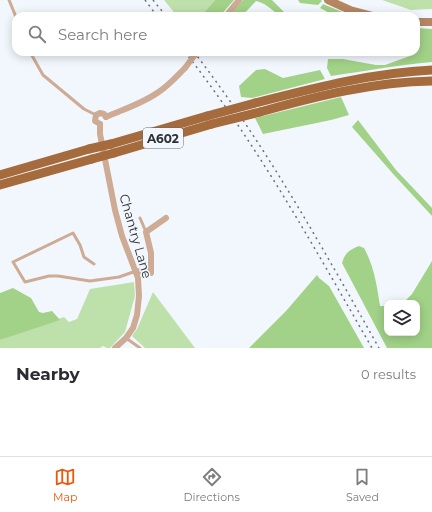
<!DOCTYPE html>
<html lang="en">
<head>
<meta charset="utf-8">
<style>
	:root { --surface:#fff; --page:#f2f2f3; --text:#2b2b33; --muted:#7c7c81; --line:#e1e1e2; --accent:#ea580c }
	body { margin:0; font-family:Montserrat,sans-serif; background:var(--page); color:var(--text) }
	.controls { position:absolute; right:12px; bottom:12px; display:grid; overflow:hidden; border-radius:8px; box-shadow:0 2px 10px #0003 }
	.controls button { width:36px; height:36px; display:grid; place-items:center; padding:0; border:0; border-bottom:1px solid var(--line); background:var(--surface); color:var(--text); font:20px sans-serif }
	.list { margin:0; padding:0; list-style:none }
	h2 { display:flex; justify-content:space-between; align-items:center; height:52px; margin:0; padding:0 16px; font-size:17px }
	h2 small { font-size:13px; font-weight:400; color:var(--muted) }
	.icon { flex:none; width:22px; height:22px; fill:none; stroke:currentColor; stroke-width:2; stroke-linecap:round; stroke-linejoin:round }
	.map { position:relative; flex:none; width:432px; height:348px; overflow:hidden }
	.search { position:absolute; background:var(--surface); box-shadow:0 2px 10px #0003; left:12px; right:12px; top:12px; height:44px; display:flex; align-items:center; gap:10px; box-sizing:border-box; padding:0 14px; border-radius:12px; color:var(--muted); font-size:15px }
	.sheet { height:108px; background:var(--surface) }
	nav { display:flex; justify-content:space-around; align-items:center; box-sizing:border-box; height:56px; border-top:1px solid var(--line); background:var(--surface); font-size:11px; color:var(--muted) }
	nav a { display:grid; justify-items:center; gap:2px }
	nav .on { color:var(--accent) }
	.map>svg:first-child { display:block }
	.green { fill:#bee1ac }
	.forest { fill:#a1d287 }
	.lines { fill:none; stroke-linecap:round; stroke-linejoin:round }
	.lane { stroke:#cdab94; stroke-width:3 }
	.street { stroke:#cdab94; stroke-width:6 }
	.secondary { stroke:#b68663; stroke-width:8 }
	.primary { stroke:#a56b3d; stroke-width:9 }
	.rail { stroke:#6d7074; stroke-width:1.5; stroke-dasharray:2 4; stroke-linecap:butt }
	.street-bridge { stroke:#cdab94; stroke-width:6 }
	.primary-bridge { stroke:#a56b3d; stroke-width:9 }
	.labels { text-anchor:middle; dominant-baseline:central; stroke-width:3; stroke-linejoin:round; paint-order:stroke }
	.shield { fill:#f2f7fe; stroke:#686b6f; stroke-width:1 }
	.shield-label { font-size:12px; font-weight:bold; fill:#2d2f32 }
	.street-label { font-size:13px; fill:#2d2f32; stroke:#f2f7fe }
</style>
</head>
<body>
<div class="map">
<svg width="432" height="348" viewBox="0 0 432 348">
	<rect width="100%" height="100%" fill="#f2f7fe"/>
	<!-- green -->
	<g class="green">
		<polygon points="164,0 215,0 201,16 177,16"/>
		<polygon points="382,0 432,0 432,9 411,10"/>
		<polygon points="134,282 135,296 125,332 110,348 107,348 103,346 100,348 0,348 0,340 64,317 69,322 77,319 90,289"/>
		<polygon points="153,292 195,348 145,348 132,336 137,329"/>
	</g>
	<!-- forest -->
	<g class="forest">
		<polygon points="215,0 234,0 220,16 201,16"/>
		<path d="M243,0H272L288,16H278C274,10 263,2 256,1L242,16H229Z"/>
		<polygon points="298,0 321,0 322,1 318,5 300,3"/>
		<polygon points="323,4 352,16 335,16 320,8"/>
		<path d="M416,28L432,29V62C398,65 365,71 331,76L327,68L328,59H343L376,65H385L410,56L409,52H416Z"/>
		<polygon points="265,69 283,78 320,70 325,79 252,98 241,97 239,86 256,70"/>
		<polygon points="341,97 349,115 331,120 263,134 255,118"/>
		<polygon points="358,120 396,170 432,208 432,216 395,176 352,127"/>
		<path d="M359,246L364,248C374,266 377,286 380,306H387V333H417V303H403L412,294L432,261V348H387L342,263C345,253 349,250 359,246Z"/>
		<polygon points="317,275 319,278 329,286 364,348 249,348 286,311"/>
		<polygon points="13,288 31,298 39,312 43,313 52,311 60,320 0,340 0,293"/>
	</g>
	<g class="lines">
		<!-- lane -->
		<g class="lane">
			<polyline points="9,0 16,17"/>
			<polyline points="30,52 43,75 84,109 96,115"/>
			<polyline points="140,218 146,232"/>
			<polyline points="94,264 84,257 80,245 73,233 13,262 25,282 49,276 58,276 90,281 119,277 136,271"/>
			<polyline points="126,338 140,348"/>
		</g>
		<!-- street -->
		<g class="street">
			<polyline points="226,16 239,0"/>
			<path d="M106,117C124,109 144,103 160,91C169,85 177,76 185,68"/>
			<polyline points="100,124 100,134 115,210 122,236 138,278 139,296 137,315 133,328 126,338 115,348"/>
			<polyline points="100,124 95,121 96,115 100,113 104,114 106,117"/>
			<polyline points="136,271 151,273 151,253 146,232 166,218"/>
		</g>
		<!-- secondary -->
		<g class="secondary">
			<polyline points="328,0 350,10 373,16"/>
			<polyline points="416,22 432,22"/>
		</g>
		<!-- primary -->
		<g class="primary">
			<path d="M255,103C314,88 371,73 432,70"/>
			<path d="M260,112C317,96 373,82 432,81"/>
			<polyline points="111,144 207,116"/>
			<polyline points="114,153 212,124"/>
			<polyline points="0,175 89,149"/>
			<polyline points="0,185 92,159"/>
		</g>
		<!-- rail -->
		<g class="rail">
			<polyline points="145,0 157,16"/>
			<polyline points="153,0 166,16"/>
			<path d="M185,52C257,144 314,247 372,348"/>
			<path d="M194,52C265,144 322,247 379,348"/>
		</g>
		<!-- street-bridge -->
		<polyline class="street-bridge" points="185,68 197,52"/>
		<!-- primary-bridge -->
		<g class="primary-bridge">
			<polyline points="207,116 255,103"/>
			<polyline points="212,124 260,112"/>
			<polyline points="89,149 111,144"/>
			<polyline points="92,159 114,153"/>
		</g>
	</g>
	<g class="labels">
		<!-- shield labels -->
		<rect class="shield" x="143" y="128" width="40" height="20" rx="3"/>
		<g class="shield-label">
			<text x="163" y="138">A602</text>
		</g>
		<!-- street labels -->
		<g class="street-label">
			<text transform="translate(136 236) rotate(74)">Chantry Lane</text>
		</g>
	</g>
</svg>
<div class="controls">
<button><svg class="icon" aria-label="layers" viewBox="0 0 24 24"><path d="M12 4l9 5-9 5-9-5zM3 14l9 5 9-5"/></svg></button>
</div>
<div class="search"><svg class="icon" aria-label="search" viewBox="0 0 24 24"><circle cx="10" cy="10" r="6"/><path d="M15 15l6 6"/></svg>Search here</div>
</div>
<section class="sheet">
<h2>Nearby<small>0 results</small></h2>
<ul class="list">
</ul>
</section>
<nav>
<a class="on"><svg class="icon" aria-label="map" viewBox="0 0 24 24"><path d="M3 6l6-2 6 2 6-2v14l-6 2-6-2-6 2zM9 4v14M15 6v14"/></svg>Map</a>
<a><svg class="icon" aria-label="directions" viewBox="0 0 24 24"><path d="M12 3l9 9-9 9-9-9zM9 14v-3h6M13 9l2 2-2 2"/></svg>Directions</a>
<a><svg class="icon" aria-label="saved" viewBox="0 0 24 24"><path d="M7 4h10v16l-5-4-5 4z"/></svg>Saved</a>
</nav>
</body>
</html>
